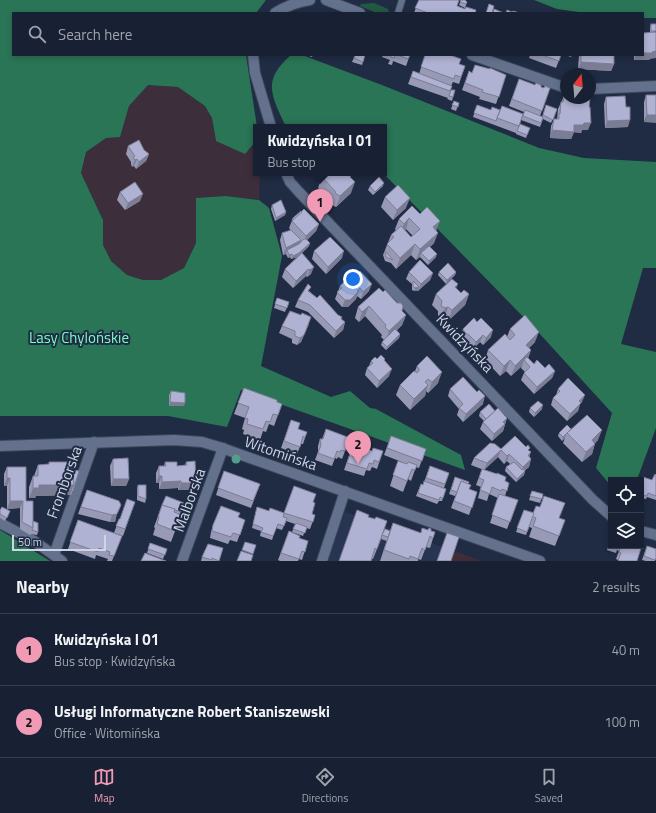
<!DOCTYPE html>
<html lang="en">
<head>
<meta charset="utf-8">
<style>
	:root { --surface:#182133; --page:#21293b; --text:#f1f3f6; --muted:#9fa3ac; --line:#363e4e; --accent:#f09ab5 }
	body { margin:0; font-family:"Titillium Web",sans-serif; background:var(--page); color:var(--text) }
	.controls { position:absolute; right:12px; bottom:12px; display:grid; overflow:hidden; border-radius:0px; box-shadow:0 2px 6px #0003 }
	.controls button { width:36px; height:36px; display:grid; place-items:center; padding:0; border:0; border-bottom:1px solid var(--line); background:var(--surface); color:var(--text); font:20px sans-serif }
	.compass { position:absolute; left:560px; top:68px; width:36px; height:36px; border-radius:50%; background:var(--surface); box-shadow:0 2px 6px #0003; rotate:16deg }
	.scale { position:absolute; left:12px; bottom:10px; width:94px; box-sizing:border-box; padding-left:4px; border:2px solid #ced5e5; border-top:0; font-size:11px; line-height:14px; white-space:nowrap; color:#ced5e5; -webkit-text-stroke:3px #202c44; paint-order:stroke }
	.you { position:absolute; left:353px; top:279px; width:14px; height:14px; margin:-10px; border:3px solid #fff; border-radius:50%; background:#1a73e8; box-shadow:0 0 0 6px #1a73e833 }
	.badge { display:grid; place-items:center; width:26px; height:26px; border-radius:50%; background:var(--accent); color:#111; font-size:13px; font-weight:700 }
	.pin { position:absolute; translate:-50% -33px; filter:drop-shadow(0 1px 2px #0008) }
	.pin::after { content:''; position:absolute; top:21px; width:14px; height:12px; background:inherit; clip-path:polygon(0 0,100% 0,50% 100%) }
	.popup { position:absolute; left:253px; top:124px; width:134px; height:52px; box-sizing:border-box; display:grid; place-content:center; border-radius:0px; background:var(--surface); filter:drop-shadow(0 1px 3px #0005); font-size:13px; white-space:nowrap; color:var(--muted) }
	.popup b { font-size:15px; color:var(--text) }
	.popup::after { content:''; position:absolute; left:50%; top:100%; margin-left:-8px; border:8px solid transparent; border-top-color:var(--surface) }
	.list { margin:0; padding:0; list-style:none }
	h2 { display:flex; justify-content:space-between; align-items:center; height:52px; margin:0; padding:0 16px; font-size:17px }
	h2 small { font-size:13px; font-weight:400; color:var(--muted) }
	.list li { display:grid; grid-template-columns:26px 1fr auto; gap:12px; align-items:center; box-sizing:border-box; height:72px; padding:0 16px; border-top:1px solid var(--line) }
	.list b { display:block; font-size:15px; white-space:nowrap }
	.list p { margin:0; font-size:13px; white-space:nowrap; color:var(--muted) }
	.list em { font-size:13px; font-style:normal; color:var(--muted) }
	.icon { flex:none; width:22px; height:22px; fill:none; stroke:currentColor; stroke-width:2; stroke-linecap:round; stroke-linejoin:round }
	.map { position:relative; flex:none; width:656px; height:561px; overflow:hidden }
	.search { position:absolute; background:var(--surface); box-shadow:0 2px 6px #0003; left:12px; right:12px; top:12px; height:44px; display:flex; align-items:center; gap:10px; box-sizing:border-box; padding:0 14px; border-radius:0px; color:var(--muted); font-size:15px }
	.sheet { height:196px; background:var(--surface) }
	nav { display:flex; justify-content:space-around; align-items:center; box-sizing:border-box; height:56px; border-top:1px solid var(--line); background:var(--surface); font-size:11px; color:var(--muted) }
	nav a { display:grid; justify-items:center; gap:2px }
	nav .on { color:var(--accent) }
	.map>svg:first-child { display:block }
	.built { fill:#273553 }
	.industrial { fill:#3d2e3b }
	.education { fill:#3f2e38 }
	.green { fill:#235942 }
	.forest { fill:#2a7556 }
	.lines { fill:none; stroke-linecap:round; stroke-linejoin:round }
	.lane-casing { stroke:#3d465b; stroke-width:8 }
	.street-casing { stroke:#3d465b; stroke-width:12 }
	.secondary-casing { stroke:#3d465b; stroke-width:12 }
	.lane { stroke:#63718d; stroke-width:6 }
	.street { stroke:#63718d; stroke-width:10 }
	.secondary { stroke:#63718d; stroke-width:10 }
	.tree { fill:#529e8a }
	.wall { fill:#9799b5; fill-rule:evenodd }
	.shaded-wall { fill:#7b7d94 }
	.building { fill:#b0b2d3; stroke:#7b7d94 }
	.labels { text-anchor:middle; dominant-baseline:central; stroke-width:4; stroke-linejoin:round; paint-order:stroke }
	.park-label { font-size:15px; fill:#7afcc4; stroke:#202c44 }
	.street-label { font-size:15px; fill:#ced5e5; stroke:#202c44 }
</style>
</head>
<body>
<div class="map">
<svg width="656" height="561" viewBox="0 0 656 561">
	<rect width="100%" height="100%" fill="#202c44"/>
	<!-- built -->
	<polygon class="built" points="345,512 454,551 451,561 327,561"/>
	<!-- industrial -->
	<polygon class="industrial" points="148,85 178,87 205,106 212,118 216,141 248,151 256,141 256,173 260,173 259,200 226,196 197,198 196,242 184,268 161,280 143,280 127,275 111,261 103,245 103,219 81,173 86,152 106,138 120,137 129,106"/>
	<!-- education -->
	<polygon class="education" points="454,551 482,561 451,561"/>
	<!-- green -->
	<polygon class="green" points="374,3 388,9 389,13 377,13 360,6 361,4"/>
	<!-- forest -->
	<g class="forest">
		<polygon points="0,0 266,0 256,13 13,13 13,55 246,55 257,127 256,141 245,154 216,141 212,118 205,106 178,87 148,85 129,106 120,137 106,138 86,152 81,173 103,220 103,245 111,261 127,275 143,280 161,280 184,268 196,243 196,198 226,196 259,200 269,208 282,256 261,366 331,397 350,391 370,408 376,409 461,455 465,470 241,390 227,427 168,416 0,416"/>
		<polygon points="534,0 656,0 656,18 643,18 643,13 586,13 557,9"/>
		<path d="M291,55H302L382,85L539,148L584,158L656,162V268H643L621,344L656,352V428L638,477L633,480H611V486L596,468L612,413L539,333L383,173L384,127H286C272,96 261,81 291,55Z"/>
		<polygon points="0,530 50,561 0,561"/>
	</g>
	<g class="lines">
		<!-- lane casing -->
		<g class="lane-casing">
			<polyline id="lane" points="398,13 402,0"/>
		</g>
		<!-- street casing -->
		<g class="street-casing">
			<g id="street">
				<polyline points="326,0 360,13"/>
				<path d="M275,13C286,6 297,2 310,0"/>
				<polyline points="253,55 255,73 271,127"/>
				<polyline points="472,55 566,88"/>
				<polyline points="590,89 656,86"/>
				<polyline points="286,173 290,182 299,192 593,500 611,516"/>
				<polyline points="0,523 34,541 62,561"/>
				<polyline points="641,531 656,535"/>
				<polyline points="54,555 94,442"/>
				<polyline points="182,561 223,448"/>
				<polyline points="322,561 345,491"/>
			</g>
		</g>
		<!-- secondary casing -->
		<g class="secondary-casing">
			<polyline id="secondary" points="0,446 174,440 202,442 219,447 540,561"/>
		</g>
		<!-- lane -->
		<use href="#lane" class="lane"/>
		<!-- street -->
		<use href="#street" class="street"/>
		<!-- secondary -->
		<use href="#secondary" class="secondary"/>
	</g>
	<!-- trees -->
	<circle class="tree" cx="236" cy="459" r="4.5"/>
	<!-- wall -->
	<g class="wall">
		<polygon points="419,0 457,6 475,13 414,13"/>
		<polygon points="461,0 467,2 465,8 459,5"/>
		<polygon points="651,24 656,24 649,60 634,60 634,55 643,55 650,32 650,28"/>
		<polygon points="306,55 313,55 312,57"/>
		<polygon points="355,55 365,55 362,65 352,62"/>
		<polygon points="383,55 410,55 406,66 393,61 392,65 388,64 390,60 382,57"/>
		<polygon points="425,55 465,66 459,84 453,82 451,86 451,90 455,90 452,101 447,99 448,98 408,84 413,71 419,74"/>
		<polygon points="530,55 561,55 556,68 529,58"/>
		<polygon points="565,55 572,55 571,57"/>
		<polygon points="579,55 614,55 614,64 611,71 578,69"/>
		<polygon points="469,71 472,73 506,75 496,104 479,99 480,97 462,90"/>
		<polygon points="519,79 544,88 550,88 540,116 542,117 546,105 557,109 551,123 543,119 540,127 521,120 524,112 509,106"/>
		<polygon points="646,95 656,95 644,122 644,102"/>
		<polygon points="564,96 588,130 582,130 581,133 574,132 571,139 550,138 551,126 554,119 557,119 558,109"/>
		<polygon points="606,97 628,127 605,128 604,104"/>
		<polygon points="454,101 459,103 456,111 451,109"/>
		<polygon points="477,105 491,110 500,110 523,114 518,127 530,128 526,138 516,134 516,133 473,117"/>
		<polygon points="128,146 144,150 149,154 146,161 136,169 134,166 132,167 131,164 131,162 126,154"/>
		<polygon points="352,173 350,178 351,193 336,207 332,205 332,201 318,188 322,177"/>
		<polygon points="370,186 383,186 373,195 368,190"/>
		<polygon points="120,192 140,201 125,210 117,200"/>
		<polygon points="385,197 406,208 393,220 381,207"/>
		<polygon points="272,205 286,212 285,215 275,221 271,209"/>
		<path d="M412,206L437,231L434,243L430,247L436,257L428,265L420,257L416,260L411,255L396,269L391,263L385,261L383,255L391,235L396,231L395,229L399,219ZM406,229L413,236L411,237L405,230Z"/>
		<polygon points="293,218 319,224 316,231 307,240 310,243 309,246 302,253 311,274 307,277 306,276 293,288 282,277 285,269 297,257 291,259 290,257 288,258 286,254 283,255 280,240 282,233 291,231 289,228"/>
		<polygon points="314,251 342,258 326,274 312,259"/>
		<polygon points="409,272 433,273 430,280 418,291 414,291 412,290 412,284 406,279"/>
		<polygon points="439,272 456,272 455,275 446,284 438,275"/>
		<polygon points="352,279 369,291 361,299 357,296 356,299 348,307 342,307 335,299 340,286"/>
		<polygon points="458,284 456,288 461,293 469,294 465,305 448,321 445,317 441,318 438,316 438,311 432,305 436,294"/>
		<polygon points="379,288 406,315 402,325 397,330 400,334 399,338 386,350 381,345 382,342 384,340 381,337 382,335 365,316 359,322 355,318 358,307"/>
		<polygon points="309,291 345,322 343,330 334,338 308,312 295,307 298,300"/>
		<polygon points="277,298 289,302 285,312 274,308"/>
		<polygon points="309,324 301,342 297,345 292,343 292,339 279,333 282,326"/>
		<polygon points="463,329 491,337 483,345 480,342 473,349 467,342 462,340 461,336"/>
		<polygon points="510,329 535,342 529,348 531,350 528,358 534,364 545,368 555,371 552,378 534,394 521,380 524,373 525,372 521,368 522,366 511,376 506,371 500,376 485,360 488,350 507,337"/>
		<polygon points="377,359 385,359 385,361 389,376 377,388 365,375 367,368 369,366 371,361"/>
		<polygon points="417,366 438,383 428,393 426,391 425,396 410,410 396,395 400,385 415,371"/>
		<polygon points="244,388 282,404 274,426 269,424 266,432 263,431 260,440 243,434 244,430 242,429 245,418 234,414"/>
		<polygon points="450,389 483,404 463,422 457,415 459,409 448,396"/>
		<polygon points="558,389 582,402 580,404 578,411 567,421 551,405 553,398 556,395"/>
		<polygon points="171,391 184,406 169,406 169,395"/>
		<polygon points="530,408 542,409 534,417 529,412"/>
		<polygon points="495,411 507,418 503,431 492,441 480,429 483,422 484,421 479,416 480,412"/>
		<polygon points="291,420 298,429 307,432 303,444 301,444 297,454 281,448"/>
		<polygon points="326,429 350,438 342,459 338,457 337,459 335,458 332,466 315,460 318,452 318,446 320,439 322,439"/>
		<polygon points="571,429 598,440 595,443 592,454 582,462 563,443 565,438 562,441 558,436 559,433"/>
		<polygon points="391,436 426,449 419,468 416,467 411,481 408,479 403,492 390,486 398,461 407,464 384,455"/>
		<polygon points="353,444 372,451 383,451 377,469 372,467 370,471 366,470 364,476 344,470"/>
		<polygon points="501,449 529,451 531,452 529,457 531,459 529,467 525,470 524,475 516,482 505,471 506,467 510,464 507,461 504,464 498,457 484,470 471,465 474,458"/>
		<polygon points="113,459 129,479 126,486 111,486 110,466"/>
		<polygon points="49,462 79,471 71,495 70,495 36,496 35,498 29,498 29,487 33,476 34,476 38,465 49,464"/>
		<polygon points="165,462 177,466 185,465 186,462 196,483 193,490 178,490 178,488 159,489 159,483 156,483 156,473 159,466 164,466"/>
		<polygon points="430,466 449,473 444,488 446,489 442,501 439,501 437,504 416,496 421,484 423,485"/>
		<polygon points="7,467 26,501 33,521 38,532 37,535 31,534 30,535 20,529 20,508 7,509 7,486 4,486 4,474"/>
		<polygon points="482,469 509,483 505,496 518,500 507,529 490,523 498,498 489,494 487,501 478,498 481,487 476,485"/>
		<polygon points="224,471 260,484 251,508 216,495"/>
		<polygon points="656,475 656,500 647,497 646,499 641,498 641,482 652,480"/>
		<polygon points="455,477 468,484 469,489 477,492 469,515 451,508 458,489 455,496 449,494"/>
		<polygon points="138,485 146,499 145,503 137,500 137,488"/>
		<polygon points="87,490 119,501 115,522 110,522 78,514"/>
		<polygon points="532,491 543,494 540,503 529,500"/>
		<polygon points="135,502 123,536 114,533 119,519 120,519"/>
		<polygon points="313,502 312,514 315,515 310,529 306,528 303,536 292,532 295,524 286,521 282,530 276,528 272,540 260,536 261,531 252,528 257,507 269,511 284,513"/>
		<polygon points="184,503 180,514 181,515 171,542 153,535 155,528 154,527 162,505"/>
		<polygon points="0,510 10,511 5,521 0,518"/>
		<polygon points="524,510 534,513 559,518 565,520 555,546 529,537 532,528 529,527 526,535 516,532"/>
		<polygon points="238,517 245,520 237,542 230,540 228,544 210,538 211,532 213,525"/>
		<polygon points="368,517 385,529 390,531 421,533 431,531 435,532 430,548 426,547 421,560 418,559 418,561 380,561 387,540 387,541 381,539 373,559 372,559"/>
		<polygon points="78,520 122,536 112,561 107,561 108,559 96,555 95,559 68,549"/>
		<polygon points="289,531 299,538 308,541 302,560 299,559 298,561 280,561 278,560"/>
		<polygon points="611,540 623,546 637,561 618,561 618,560 616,559 619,551 617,550 616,553 607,550"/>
		<polygon points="150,543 167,549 163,559 147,553"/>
		<polygon points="647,546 656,558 655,561 646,561 642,560"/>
		<polygon points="223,548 219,561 201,561 202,557"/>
	</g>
	<!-- shaded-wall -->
	<g class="shaded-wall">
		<polygon points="656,51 656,58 650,59 649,60 634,60 636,55 643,55 643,53"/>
		<polygon points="581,62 614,64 611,71 578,69"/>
		<polygon points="647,115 656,115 656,123 644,122"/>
		<polygon points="630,120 628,127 605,128 607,121"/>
		<polygon points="584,123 591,123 588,130 582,130 581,133 572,132 574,125"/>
		<polygon points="552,130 574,132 571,139 550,138"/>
		<polygon points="149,154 146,161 136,169 139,162"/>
		<polygon points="137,159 134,166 132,167 135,160"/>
		<polygon points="355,182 351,193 336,207 340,196"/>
		<polygon points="384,183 383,186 373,195 375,192"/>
		<polygon points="143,194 140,201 125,210 128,203"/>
		<polygon points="410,198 406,208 393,220 397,210"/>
		<polygon points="286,212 285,215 275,221 276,218"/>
		<polygon points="409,218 406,229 400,234 404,224"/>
		<polygon points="440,221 436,231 433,227"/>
		<polygon points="319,224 316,231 303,244 306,236"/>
		<polygon points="438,233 434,243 422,254 421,253 420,257 416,260 420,249"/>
		<polygon points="301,240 298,248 287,250 286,254 283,255 286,248"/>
		<polygon points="310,243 309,246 297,257 291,259 293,256"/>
		<polygon points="415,244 411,255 396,269 400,258"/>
		<polygon points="344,251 342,258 326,274 328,267"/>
		<polygon points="292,254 290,257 288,258 289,255"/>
		<polygon points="437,254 436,257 428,265 429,261"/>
		<polygon points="314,267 311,274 307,277 310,270"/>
		<polygon points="308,269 306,276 293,288 296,281"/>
		<polygon points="456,272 455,275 446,284 447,280"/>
		<polygon points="433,273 430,280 418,291 421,284"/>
		<polygon points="372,284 369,291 361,299 363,292"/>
		<polygon points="419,287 418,291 414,291 415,288"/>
		<polygon points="360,288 356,299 348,307 342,307 345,300"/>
		<polygon points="469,294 465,305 448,321 452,310"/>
		<polygon points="369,306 365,316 359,322 362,312"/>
		<polygon points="448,307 445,317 441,318 445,308"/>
		<polygon points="406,315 402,325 385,342 389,331"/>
		<polygon points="311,317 301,342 297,345 300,338"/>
		<polygon points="345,322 343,330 334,338 336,331"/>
		<polygon points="493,330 491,337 483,345 486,338"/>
		<polygon points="539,332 535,342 522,355 526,345"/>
		<polygon points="400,334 399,338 386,350 387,347"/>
		<polygon points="483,335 480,342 473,349 476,342"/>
		<polygon points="531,350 527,361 524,360 522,366 511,376 515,366"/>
		<polygon points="510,360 506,371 500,376 504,366"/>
		<polygon points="392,369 389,376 377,388 379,381"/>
		<polygon points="555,371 552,378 534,394 537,387"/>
		<polygon points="442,372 438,383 428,393 432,382"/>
		<polygon points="428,385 425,396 410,410 414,399"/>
		<polygon points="585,395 582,402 580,404 578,411 567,421 570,414 579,401"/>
		<polygon points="485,396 483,404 463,422 466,414"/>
		<polygon points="170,402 185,403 184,406 169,406"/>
		<polygon points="543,405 542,409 534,417 535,413"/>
		<polygon points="507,418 503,431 492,441 494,434 503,422"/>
		<polygon points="602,430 598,440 592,447 595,444 592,454 582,462 586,452 592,440"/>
		<polygon points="566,434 565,438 562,441 563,437"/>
		<polygon points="501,450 498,457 484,470 487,463"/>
		<polygon points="509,454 507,461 504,464 507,456"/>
		<polygon points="531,459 529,467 521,474 523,467"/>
		<polygon points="525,471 524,475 516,482 517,479"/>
		<polygon points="159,476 162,476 159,483 156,483"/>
		<polygon points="7,478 10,478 7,486 4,486"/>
		<polygon points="113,479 129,479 126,486 111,486"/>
		<polygon points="181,481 178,488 159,489 162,482"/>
		<polygon points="181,483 196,483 193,490 178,490"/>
		<polygon points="39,485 74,485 70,495 36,496 35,498 29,498 33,488"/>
		<polygon points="10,501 23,501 20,508 7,509"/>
		<polygon points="117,514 115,522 110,522 112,515"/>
	</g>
	<!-- building -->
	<g class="building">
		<polygon points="419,0 459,0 457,6 465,9 466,7 476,10 475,13 428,13 415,8"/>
		<polygon points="461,0 465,0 467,2 466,4 460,2"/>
		<polygon points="489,4 494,6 492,13 486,13"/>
		<polygon points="494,9 504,13 493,13"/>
		<polygon points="507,10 512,12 513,11 517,12 517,13 506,13"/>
		<rect x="651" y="24" width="5" height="7"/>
		<polygon points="656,32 656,51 652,52 652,53 643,53 643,33"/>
		<polygon points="355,55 365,55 363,62 354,58"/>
		<polygon points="391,55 395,55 394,58 391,57"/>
		<polygon points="398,55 410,55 408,59"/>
		<polygon points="425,55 450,55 461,59 459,64 465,66 461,77 455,75 454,79 421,67"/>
		<polygon points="542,55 561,55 559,61"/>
		<polygon points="581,55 614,55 614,64 581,62"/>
		<polygon points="475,65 490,69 490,68 506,75 499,97 482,92 483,90 465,83 469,71 472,73"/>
		<polygon points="413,71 452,86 450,91 411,77"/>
		<polygon points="519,79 535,85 536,83 541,85 541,87 544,88 545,86 550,88 542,111 512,99"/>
		<polygon points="451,90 455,90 453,97 449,96"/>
		<polygon points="646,95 656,95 656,115 647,115"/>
		<polygon points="564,96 566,96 566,98 590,98 589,107 590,107 591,123 584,123 583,125 574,125 574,132 552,130 554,119 559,119 559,114 560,114 561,102 563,102"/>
		<polygon points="625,96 626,107 630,107 630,120 607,121 606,97"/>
		<polygon points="454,101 459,103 458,107 452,105"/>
		<polygon points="477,105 491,110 492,107 500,110 496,121 474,113"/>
		<polygon points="546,105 557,109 553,120 543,115"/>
		<polygon points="502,106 523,114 519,126 497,118"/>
		<polygon points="525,110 543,117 541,123 523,116"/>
		<polygon points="520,124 530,128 527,135 517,131"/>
		<polygon points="139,140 144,150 149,154 139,162 137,159 135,160 133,157 135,156 128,146"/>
		<polygon points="326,173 349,173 351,175 350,177 355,182 340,196 336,194 335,191 322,177"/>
		<polygon points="379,177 384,183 375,192 370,186"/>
		<polygon points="135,182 143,194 128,203 120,192"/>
		<polygon points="398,185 410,198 397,210 385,197"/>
		<polygon points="281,200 286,212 276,218 272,205"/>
		<polygon points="412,206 420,214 427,207 440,221 433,227 438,233 420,249 415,244 400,258 387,244 394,237 391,235 401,226 411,237 420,229 409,218 404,224 399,219"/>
		<polygon points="304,209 319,224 306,236 292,221"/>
		<polygon points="301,211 302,212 292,221 293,218"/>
		<polygon points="291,230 301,240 286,248 282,233"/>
		<polygon points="330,237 344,251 328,267 314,251"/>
		<polygon points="304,239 306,239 310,243 299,253 293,256 292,254 289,255 287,250 299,244"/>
		<polygon points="429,246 437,254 429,261 421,253"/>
		<polygon points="385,251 393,260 386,257"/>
		<polygon points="302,253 314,267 310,270 308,269 296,281 285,269"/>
		<polygon points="420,260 433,273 421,284 409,272"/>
		<polygon points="448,263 456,272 447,280 439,272"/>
		<polygon points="360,271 372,284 363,292 360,288 357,291 358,292 350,300 345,300 337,292 342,288 340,286 350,276 352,279"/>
		<polygon points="452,279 458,284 455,287 461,293 464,290 469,294 452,310 448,307 445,308 441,306 442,301 436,294"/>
		<polygon points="413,281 419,287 415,288 413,286"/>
		<polygon points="308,284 311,287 308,291 317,298 320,295 338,315 342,317 341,319 345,322 336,331 310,305 298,300"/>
		<polygon points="379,288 383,292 385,290 397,303 401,303 403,306 402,311 406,315 389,331 385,327 386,325 369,306 362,312 358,307"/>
		<polygon points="277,298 289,302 287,308 275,304"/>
		<polygon points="290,311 301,315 302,313 311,317 304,335 300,338 295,336 295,331 282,326"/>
		<polygon points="525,315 539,332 526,345 531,350 515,366 510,360 504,366 488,350 505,334 510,340 515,335 510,329"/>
		<polygon points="474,318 477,322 481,318 493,330 486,338 483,335 476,342 469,335 465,333 463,329"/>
		<polygon points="395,329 400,334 387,347 382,342"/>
		<polygon points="381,355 385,359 384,360 392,369 379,381 367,368 373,363 371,361 375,357 377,359"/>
		<polygon points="427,356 442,372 432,382 428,379 425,382 428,385 414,399 400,385 414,371 417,373 419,371 419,369 417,366"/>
		<polygon points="527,357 534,364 537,360 545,368 549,364 555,371 537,387 524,373 530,367 524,360"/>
		<polygon points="463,377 477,392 479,390 485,396 466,414 459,408 463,404 450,389"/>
		<polygon points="568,378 585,395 579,401 581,403 570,414 553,398 560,391 558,389"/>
		<polygon points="244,388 277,400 277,402 282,404 278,415 273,414 270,422 266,421 263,429 247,424 248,419 245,418 249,407 238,403"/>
		<polygon points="171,391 185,393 185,403 170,402"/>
		<polygon points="538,401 543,405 535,413 530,408"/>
		<polygon points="489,404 495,411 486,419 480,412"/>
		<polygon points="498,408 507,418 503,422 505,424 494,434 483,422"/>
		<polygon points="587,415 602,430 592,440 595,444 586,452 567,433"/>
		<polygon points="291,420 300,423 298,429 307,432 305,437 303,436 300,447 284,441"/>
		<polygon points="567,425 571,429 563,437 559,433"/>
		<polygon points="326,429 350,438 345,451 341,450 340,452 337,451 334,459 318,453 321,445 320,439 323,439"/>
		<polygon points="391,436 426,449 422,461 387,448"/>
		<polygon points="515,436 526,447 528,445 530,448 528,450 531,452 528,455 531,459 523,467 509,454 507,456 501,450 487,463 474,458 490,443 495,444 501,449"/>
		<polygon points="353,444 372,451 373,448 383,451 379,462 374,460 373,464 369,463 367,469 347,463"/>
		<polygon points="128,458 129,479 113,479 113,459"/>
		<polygon points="195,461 196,483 181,483 181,481 162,482 162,476 159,476 159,466 166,466 165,462 177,462 177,466 187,465 186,462"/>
		<polygon points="398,461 407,464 408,462 417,465 415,470 412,469 407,481 393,475"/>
		<polygon points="49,462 73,462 74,485 39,485 39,488 33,488 33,476 38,476 38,465 49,464"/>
		<polygon points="514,462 522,470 524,469 525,471 517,479 506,467"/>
		<polygon points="430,466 449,473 445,484 426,478"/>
		<polygon points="7,467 26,467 26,501 33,501 33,528 22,522 23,501 10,501 10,478 7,478"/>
		<polygon points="482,469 497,474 497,473 506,477 505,481 509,483 507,491 502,489 501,491 492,487 490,494 480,490 484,480 479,478"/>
		<polygon points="73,470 79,471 73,491 71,491 74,485"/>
		<polygon points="224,471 260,484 253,501 218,488"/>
		<polygon points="655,474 656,475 656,496 648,493 647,496 641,494 641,482 643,477 652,480"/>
		<polygon points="455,477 469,482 468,484 461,481 457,492 451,490"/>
		<polygon points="424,481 446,489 443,498 440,497 439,500 418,493 421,484 423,485"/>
		<polygon points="461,481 471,485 469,489 477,492 472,508 454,501"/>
		<polygon points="138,485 146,485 146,499 138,496"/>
		<polygon points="294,486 316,494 313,502 315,503 312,514 315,515 313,522 284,513"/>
		<polygon points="87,490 119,501 121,505 117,514 112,515 81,507"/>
		<polygon points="532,491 543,494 542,499 530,496"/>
		<polygon points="499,494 518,500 510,522 492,515"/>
		<polygon points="166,496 184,503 181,512 162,505"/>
		<polygon points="544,496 565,503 559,518 565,520 559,536 533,526 536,518 532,516 536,506 540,507"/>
		<polygon points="127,499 135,502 125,529 116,526 119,519 120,519"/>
		<polygon points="162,505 175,509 174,512 181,515 175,531 157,524 159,517 158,517"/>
		<polygon points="221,506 240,513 238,517 245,520 240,535 233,533 231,537 212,531 213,525"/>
		<polygon points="2,507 10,511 7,518 0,514 0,510"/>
		<polygon points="257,507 269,511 270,508 284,513 283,517 287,518 284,526 278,524 273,536 261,532 263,528 253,524"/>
		<polygon points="357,510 369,515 368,517 375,519 376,517 387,521 377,549 375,548 371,561 339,561"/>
		<polygon points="524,510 534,513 527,532 517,528"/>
		<polygon points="78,520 122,536 114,556 109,555 110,552 99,548 98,552 70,542"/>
		<polygon points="33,521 38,523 38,532 32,530 33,528"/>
		<polygon points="296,523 307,527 305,533 293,529"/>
		<polygon points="393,523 421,533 422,528 428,530 429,528 431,529 431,531 435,532 433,538 430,536 425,550 422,548 418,559 410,556 409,559 384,550"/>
		<polygon points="385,529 390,531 388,537 382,535"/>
		<polygon points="289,531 300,536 299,538 308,541 305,552 302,551 299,559 281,553"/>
		<polygon points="447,533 459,537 451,561 437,561"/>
		<polygon points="611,540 611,546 623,546 622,548 618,546 617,549 609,547"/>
		<polygon points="245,542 256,545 253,554 242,550"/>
		<polygon points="150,543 167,549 165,555 148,549"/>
		<polygon points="208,544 223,548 219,561 212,558 212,560 202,557"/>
		<polygon points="623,546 636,546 641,548 637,561 620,561 618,560 621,553 619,552 620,548 622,549"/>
		<polygon points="647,546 656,549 656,558 655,560 644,556"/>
		<polygon points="241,551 253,555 251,561 237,561"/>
		<polygon points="145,553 166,561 141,561"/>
	</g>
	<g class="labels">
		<!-- park labels -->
		<g class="park-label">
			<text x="79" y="337">Lasy Chylońskie</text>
		</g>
		<!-- street labels -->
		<g class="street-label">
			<text transform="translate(465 343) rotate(46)">Kwidzyńska</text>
			<text transform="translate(281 453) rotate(19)">Witomińska</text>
			<text transform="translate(64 482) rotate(-70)">Fromborska</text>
			<text transform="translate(189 500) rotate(-70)">Malborska</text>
		</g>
	</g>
</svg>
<div class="controls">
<button><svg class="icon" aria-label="locate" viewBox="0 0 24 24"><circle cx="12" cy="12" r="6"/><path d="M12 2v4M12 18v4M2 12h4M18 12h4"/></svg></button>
<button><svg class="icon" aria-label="layers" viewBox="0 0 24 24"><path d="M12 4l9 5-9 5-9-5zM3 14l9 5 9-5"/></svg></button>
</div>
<svg class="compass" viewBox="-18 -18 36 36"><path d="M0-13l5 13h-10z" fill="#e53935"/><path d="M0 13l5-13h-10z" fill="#9fa3ac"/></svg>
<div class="scale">50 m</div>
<div class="you"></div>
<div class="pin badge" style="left:320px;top:222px">1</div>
<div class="popup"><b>Kwidzyńska I 01</b>Bus stop</div>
<div class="pin badge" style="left:358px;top:464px">2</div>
<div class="search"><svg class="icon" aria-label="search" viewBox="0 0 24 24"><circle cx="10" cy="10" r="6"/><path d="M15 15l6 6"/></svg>Search here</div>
</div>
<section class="sheet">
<h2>Nearby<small>2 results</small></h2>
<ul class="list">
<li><span class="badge">1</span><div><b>Kwidzyńska I 01</b><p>Bus stop · Kwidzyńska</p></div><em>40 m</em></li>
<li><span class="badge">2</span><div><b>Usługi Informatyczne Robert Staniszewski</b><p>Office · Witomińska</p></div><em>100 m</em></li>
</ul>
</section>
<nav>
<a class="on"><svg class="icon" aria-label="map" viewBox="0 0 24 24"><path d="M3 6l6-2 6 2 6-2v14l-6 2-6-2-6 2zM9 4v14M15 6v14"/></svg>Map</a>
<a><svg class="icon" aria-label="directions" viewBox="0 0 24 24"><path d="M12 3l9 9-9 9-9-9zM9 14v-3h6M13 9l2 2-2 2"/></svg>Directions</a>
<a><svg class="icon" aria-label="saved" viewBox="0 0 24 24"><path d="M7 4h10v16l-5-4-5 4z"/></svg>Saved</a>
</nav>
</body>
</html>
